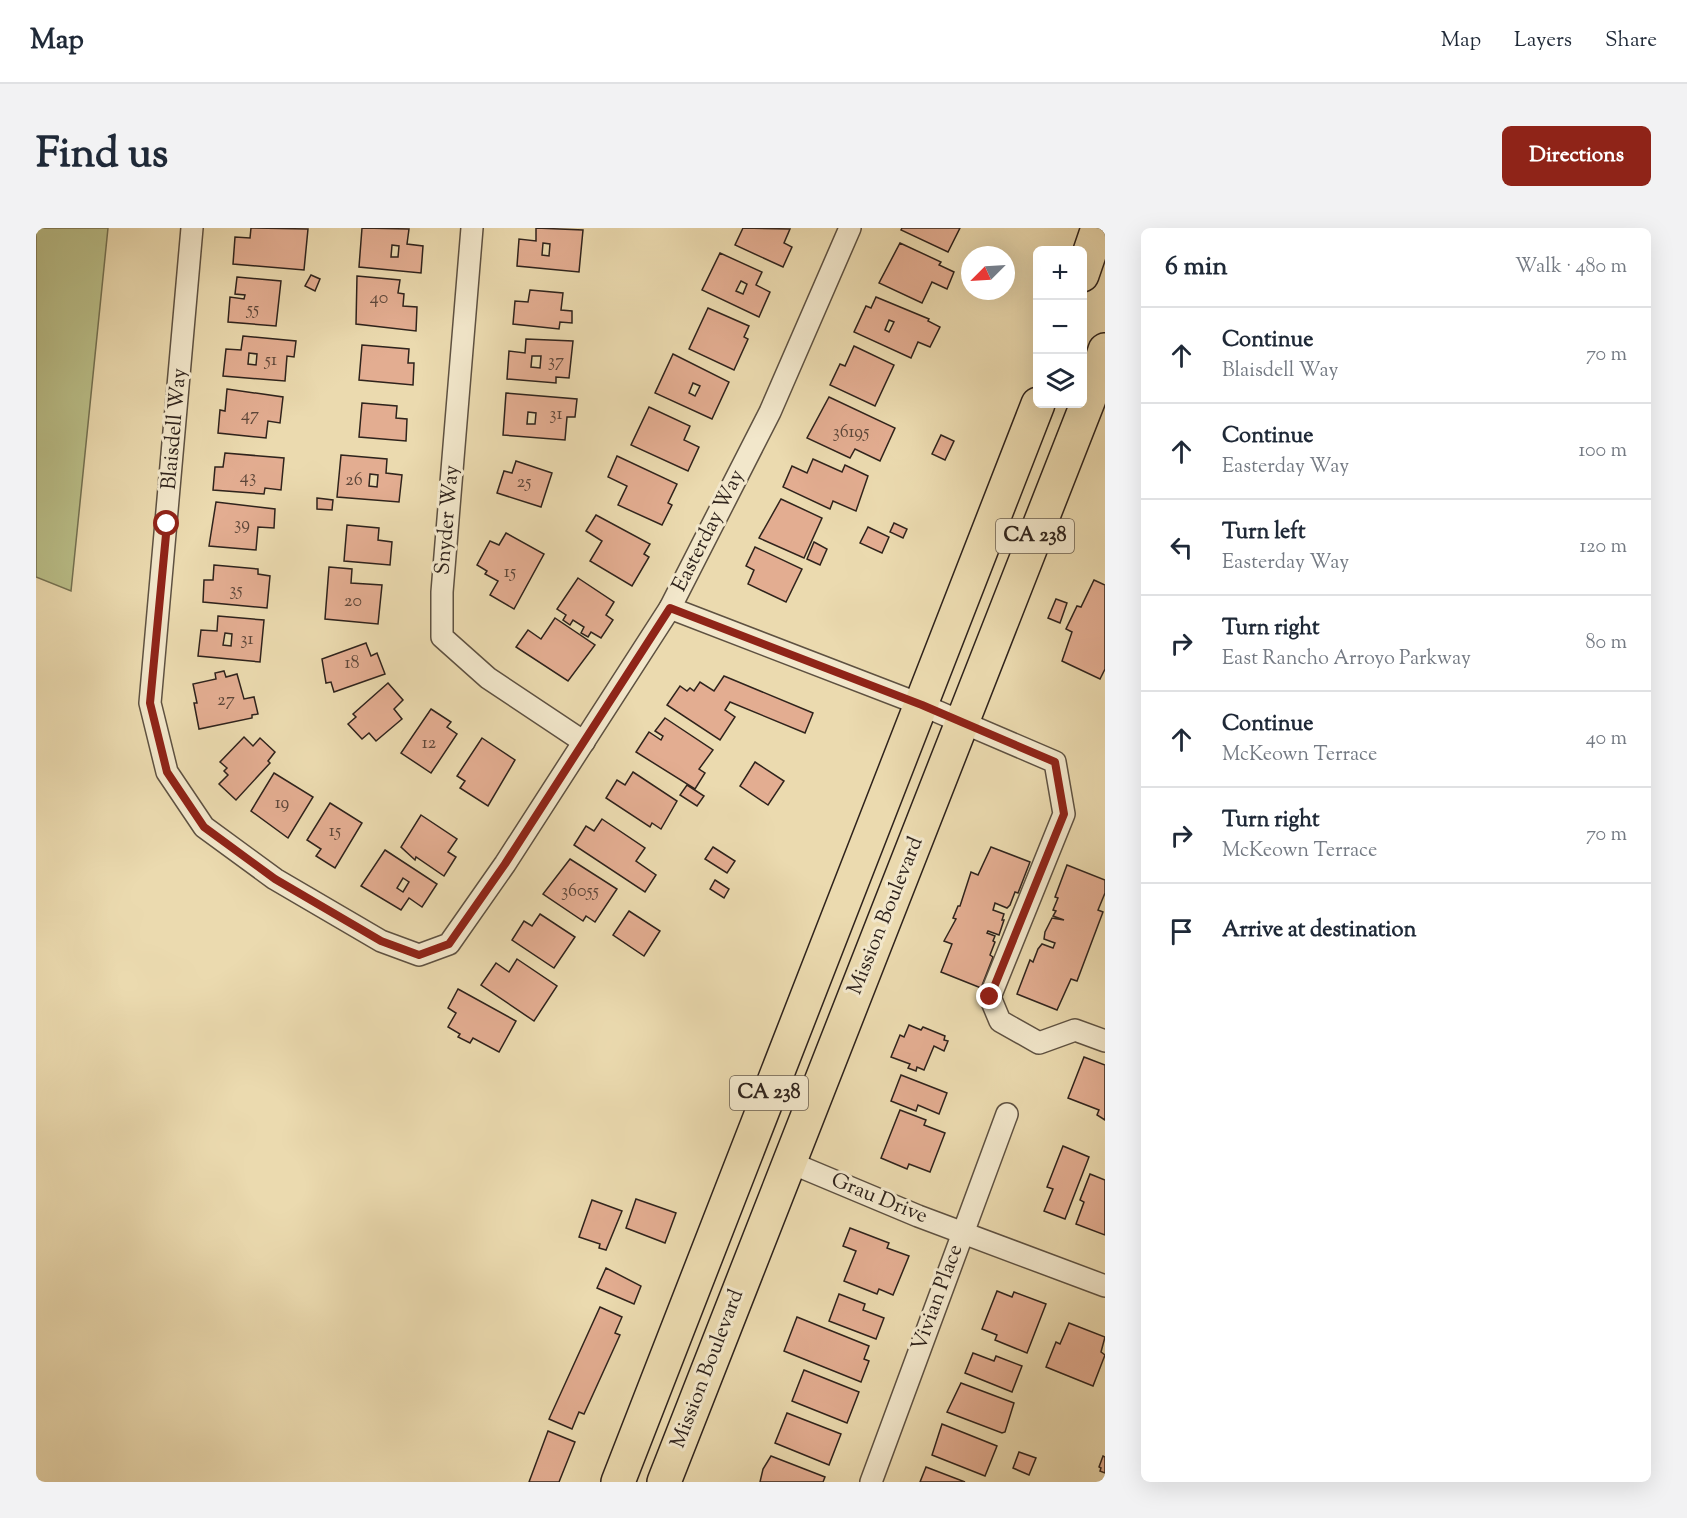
<!DOCTYPE html>
<html lang="en">
<head>
<meta charset="utf-8">
<style>
	:root { --surface:#fff; --page:#f2f2f3; --text:#1f2937; --muted:#747a83; --line:#e0e1e3; --accent:#8f2418 }
	body { margin:0; font-family:"Sorts Mill Goudy",serif; background:var(--page); color:var(--text) }
	.controls { position:absolute; right:18px; top:18px; display:grid; overflow:hidden; border-radius:9px; box-shadow:0 6px 24px #0002 }
	.controls button { width:54px; height:54px; display:grid; place-items:center; padding:0; border:0; border-bottom:2px solid var(--line); background:var(--surface); color:var(--text); font:30px sans-serif }
	.compass { position:absolute; left:925px; top:18px; width:54px; height:54px; border-radius:50%; background:var(--surface); box-shadow:0 6px 24px #0002; rotate:246deg }
	.stop { position:absolute; width:18px; height:18px; margin:-14px; border:4px solid #8f2418; border-radius:50%; background:#fff }
	.stop.end { background:#8f2418; border-color:#fff; box-shadow:0 2px 6px #0008 }
	.list { margin:0; padding:0; list-style:none }
	h2 { display:flex; justify-content:space-between; align-items:center; height:78px; margin:0; padding:0 24px; font-size:26px }
	h2 small { font-size:20px; font-weight:400; color:var(--muted) }
	.list li { display:grid; grid-template-columns:39px 1fr auto; gap:18px; align-items:center; box-sizing:border-box; height:96px; padding:0 24px; border-top:2px solid var(--line) }
	.list b { display:block; font-size:22px; white-space:nowrap }
	.list p { margin:0; font-size:20px; white-space:nowrap; color:var(--muted) }
	.list em { font-size:20px; font-style:normal; color:var(--muted) }
	.icon { flex:none; width:33px; height:33px; fill:none; stroke:currentColor; stroke-width:2; stroke-linecap:round; stroke-linejoin:round }
	.map { position:relative; flex:none; width:1069px; height:1254px; overflow:hidden; border-radius:9px }
	header { display:flex; align-items:center; gap:36px; box-sizing:border-box; height:84px; padding:0 30px; background:var(--surface); border-bottom:2px solid var(--line) }
	header strong { font-size:28px }
	nav { display:flex; gap:33px; margin-inline-start:auto; font-size:21px }
	.intro { display:flex; align-items:center; justify-content:space-between; box-sizing:border-box; height:144px; padding:0 36px }
	h1 { margin:0; font-size:42px }
	.button { padding:15px 27px; border-radius:9px; background:var(--accent); color:#fff; font-size:21px; font-weight:700 }
	main { display:flex; gap:36px; padding:0 36px }
	aside { flex:1; background:var(--surface); border-radius:9px; box-shadow:0 6px 24px #0002 }
	.map>svg:first-child { display:block }
	.green { fill:#babf89; stroke:#747152; stroke-width:1.5 }
	.building { fill:#e3ad91; stroke:#2f231c; stroke-width:1.5; fill-rule:evenodd }
	.lines { fill:none; stroke-linecap:round; stroke-linejoin:round }
	.street-casing { stroke:#5e5141; stroke-width:24 }
	.primary-casing { stroke:#2f231c; stroke-width:36 }
	.street { stroke:#f2e7cb; stroke-width:21 }
	.primary { stroke:#ebdaaf; stroke-width:33 }
	.route { stroke:#8f2418; stroke-width:8 }
	.labels { text-anchor:middle; dominant-baseline:central; stroke-width:6; stroke-linejoin:round; paint-order:stroke }
	.number-label { font-size:18px; fill:#5c4639 }
	.shield { fill:#f2e7cb; stroke:#6a5e50; stroke-width:1.5 }
	.shield-label { font-size:20px; font-weight:bold; fill:#2f231c }
	.street-label { font-size:21px; fill:#2f231c; stroke:#f2e7cb }
</style>
</head>
<body>
<header>
<strong>Map</strong>
<nav><a>Map</a><a>Layers</a><a>Share</a></nav>
</header>
<div class="intro"><h1>Find us</h1><a class="button">Directions</a></div>
<main>
<div class="map">
<svg width="1069" height="1254" viewBox="0 0 1069 1254">
	<rect width="100%" height="100%" fill="#ebdaaf"/>
	<filter id="stains"><feTurbulence type="fractalNoise" baseFrequency=".00333" numOctaves="4"/><feColorMatrix values="0 0 0 0 .2 0 0 0 0 .09 0 0 0 0 .02 0 0 0 .5 -.17"/></filter>
	<radialGradient id="worn" r=".72"><stop offset=".6" stop-color="#630" stop-opacity="0"/><stop offset="1" stop-color="#630" stop-opacity=".3"/></radialGradient>
	<!-- green -->
	<polygon class="green" points="0,0 72,0 35,363 0,349"/>
	<!-- building -->
	<g class="building">
		<polygon points="215,0 272,1 268,42 197,36 199,9 214,10"/>
		<path d="M326,0L373,1L371,16L387,18L385,45L323,39ZM356,17L363,18L362,29H355Z"/>
		<path d="M500,0L547,2L543,44L481,38L483,11L500,13ZM507,15L514,16L513,28L506,27Z"/>
		<polygon points="707,0 754,1 748,15 756,19 747,39 699,17"/>
		<polygon points="866,0 924,0 912,24 865,2"/>
		<polygon points="864,15 905,34 903,37 918,44 911,61 896,54 886,75 843,55"/>
		<path d="M684,25L726,44L720,57L734,64L723,89L666,62ZM705,53L711,56L707,66L700,63Z"/>
		<polygon points="275,47 284,51 279,63 269,58"/>
		<polygon points="321,48 364,52 362,65 368,66 367,78 381,79 380,103 320,96"/>
		<polygon points="201,49 245,53 240,98 192,94 194,69 208,71 209,67 199,66"/>
		<polygon points="494,62 527,65 525,82 536,83 536,95 524,94 523,101 477,96 479,73 492,74"/>
		<path d="M840,69L893,91L892,93L904,99L894,119L882,114L875,130L818,104L830,78L835,80ZM853,92L858,94L853,104L849,102Z"/>
		<polygon points="672,80 713,98 708,109 712,111 698,142 653,121"/>
		<path d="M207,108L260,113L258,129L251,128L249,153L187,148L190,121L205,122ZM213,125L221,126L220,137L212,136Z"/>
		<path d="M490,111L537,113L533,150L520,149V155L471,151L473,123L489,125ZM496,128H505L504,140L495,139Z"/>
		<polygon points="326,117 373,121 372,135 378,135 377,157 323,152"/>
		<polygon points="818,118 858,137 839,178 794,157 804,136 809,138"/>
		<path d="M637,126L693,154L676,191L619,165ZM657,155L664,158L659,168L653,165Z"/>
		<polygon points="191,161 247,169 244,195 232,193 230,210 182,205 184,182 189,183"/>
		<path d="M470,165L541,171L539,189H531L529,212L467,207ZM492,184L500,185L499,196H491Z"/>
		<polygon points="793,169 859,200 844,233 819,221 814,230 771,210"/>
		<polygon points="326,175 361,178 360,190 371,191 370,213 323,209"/>
		<polygon points="613,179 654,198 648,212 663,219 652,243 595,217"/>
		<polygon points="905,207 918,213 909,232 896,226"/>
		<polygon points="189,225 248,230 245,262 229,260 228,266 177,262 179,239 187,239"/>
		<path d="M305,227L351,231L350,245L366,247L363,274L301,269ZM334,246L342,247L341,259L333,258Z"/>
		<polygon points="581,228 641,256 632,275 636,277 626,297 582,277 591,258 572,249"/>
		<polygon points="777,231 806,244 809,237 832,248 820,283 797,273 794,281 747,259 756,238 771,245"/>
		<polygon points="480,233 516,245 505,279 461,265 468,243 476,245"/>
		<polygon points="281,270 297,272 296,282 281,281"/>
		<polygon points="745,271 786,290 768,330 723,310"/>
		<polygon points="180,274 239,281 238,300 222,299 220,322 173,318"/>
		<polygon points="560,287 614,316 608,326 613,329 596,358 554,333 566,313 550,303"/>
		<polygon points="858,295 871,301 867,310 854,304"/>
		<polygon points="311,297 343,300 342,312 356,314 354,337 308,333"/>
		<polygon points="832,299 853,309 846,325 824,315"/>
		<polygon points="470,305 508,326 478,381 454,367 462,353 449,346 451,343 441,337 454,313 463,317"/>
		<polygon points="778,314 791,321 784,337 771,331"/>
		<polygon points="719,319 766,341 750,374 712,356 718,342 710,338"/>
		<polygon points="178,337 222,341 222,346 234,348 231,380 167,374 168,352 177,352"/>
		<polygon points="293,339 316,341 315,355 346,357 342,396 289,391"/>
		<polygon points="542,350 578,374 570,387 577,392 565,410 555,404 552,409 545,405 548,399 537,392 534,397 527,392 530,387 521,381"/>
		<polygon points="1058,352 1069,357 1069,441 1064,451 1026,433 1036,404 1030,401 1041,378 1045,379"/>
		<polygon points="1020,371 1031,375 1024,395 1012,390"/>
		<path d="M182,388L228,392L224,434L162,428L165,402L181,403ZM189,405L196,406L195,418L187,417Z"/>
		<polygon points="519,390 559,417 532,453 480,419 492,402 505,411"/>
		<polygon points="330,415 335,428 341,425 349,446 298,464 295,454 290,455 286,431"/>
		<polygon points="188,443 190,449 201,446 208,471 218,469 222,486 216,487 216,490 163,501 158,475 161,475 157,456 180,451 179,445"/>
		<polygon points="688,448 777,485 769,505 694,474 689,482 699,489 684,512 631,477 644,458 651,463 654,460 658,463 664,454 678,463"/>
		<polygon points="352,455 367,472 358,481 366,491 340,513 333,505 326,511 312,496 320,489 317,486"/>
		<polygon points="395,481 415,494 411,499 421,506 395,545 365,525"/>
		<polygon points="629,490 677,522 663,541 669,545 659,561 600,524 613,504 625,512 627,508 619,503"/>
		<polygon points="208,509 217,518 224,510 239,524 232,533 234,535 200,572 183,556 192,547 188,543 191,540 184,534"/>
		<polygon points="446,510 479,532 452,578 424,560 429,553 421,548"/>
		<polygon points="719,534 748,553 732,577 704,558"/>
		<polygon points="597,544 641,573 625,601 616,595 614,599 570,570 581,552 589,557"/>
		<polygon points="238,545 277,569 252,610 215,583"/>
		<polygon points="651,557 668,568 661,578 644,567"/>
		<polygon points="294,575 326,595 299,640 280,628 285,621 271,612"/>
		<polygon points="385,587 421,611 412,624 420,629 408,648 380,629 379,632 365,619"/>
		<polygon points="566,591 609,620 600,633 620,647 609,664 538,617 550,598 558,603"/>
		<polygon points="677,619 699,633 691,645 669,631"/>
		<polygon points="955,619 994,634 982,665 979,664 974,677 971,680 959,675 957,682 968,686 966,692 968,692 963,707 952,703 951,705 959,708 957,713 959,714 954,727 957,729 945,760 905,744 916,716 908,713 920,691 917,690 922,678 924,678 935,644 942,647"/>
		<path d="M349,622L401,656L386,679L373,670L365,682L325,658ZM367,650L373,654L367,664L361,660Z"/>
		<polygon points="534,631 581,661 559,694 550,688 547,693 507,666"/>
		<polygon points="1031,637 1069,652 1069,665 1062,682 1067,684 1041,753 1035,751 1021,782 981,766 994,732 997,734 1002,721 1006,716 1017,720 1019,715 1008,711 1009,704 1016,690 1028,692 1017,688 1020,683 1017,682 1022,670 1019,669"/>
		<polygon points="679,652 693,661 688,670 674,661"/>
		<polygon points="593,683 624,703 608,728 577,707"/>
		<polygon points="504,686 539,709 518,740 476,712 488,693 496,698"/>
		<polygon points="481,731 521,758 498,793 445,757 460,735 473,744"/>
		<polygon points="422,761 480,793 463,824 437,810 434,815 422,809 424,806 412,799 420,785 412,780"/>
		<polygon points="873,797 885,802 887,799 909,808 908,812 912,813 908,823 898,818 888,842 881,839 880,843 872,840 874,836 855,829 864,807 868,809"/>
		<polygon points="1048,829 1069,837 1069,892 1061,887 1063,882 1032,870"/>
		<polygon points="865,847 911,865 903,886 882,877 880,883 855,873"/>
		<polygon points="864,882 890,892 888,897 909,905 894,944 873,936 871,941 845,930"/>
		<polygon points="1027,918 1053,929 1029,991 1008,983 1017,961 1011,959"/>
		<polygon points="1054,946 1069,952 1069,1007 1040,996 1048,974 1044,972"/>
		<polygon points="600,971 640,985 629,1015 590,1000"/>
		<polygon points="556,972 586,983 570,1022 563,1020 564,1016 543,1009"/>
		<polygon points="814,1000 853,1015 851,1020 873,1028 857,1067 843,1061 841,1066 808,1053 820,1023 807,1018"/>
		<polygon points="570,1040 605,1058 598,1076 561,1060"/>
		<polygon points="961,1063 976,1069 978,1064 1010,1076 991,1125 959,1112 961,1107 946,1101"/>
		<polygon points="803,1066 829,1076 827,1082 848,1090 840,1111 793,1093"/>
		<polygon points="564,1079 586,1089 579,1105 584,1107 548,1186 543,1184 536,1201 513,1191"/>
		<polygon points="761,1089 833,1118 828,1131 833,1133 825,1154 748,1123"/>
		<polygon points="1033,1095 1069,1109 1065,1124 1069,1127 1057,1158 1010,1139 1020,1114 1024,1116"/>
		<polygon points="937,1125 958,1133 960,1128 986,1138 976,1164 929,1145"/>
		<polygon points="768,1142 823,1164 811,1195 756,1173"/>
		<polygon points="925,1155 978,1175 969,1204 966,1205 911,1184"/>
		<polygon points="751,1185 805,1206 793,1237 739,1215"/>
		<polygon points="906,1196 961,1218 949,1248 896,1227"/>
		<polygon points="512,1203 539,1214 523,1254 493,1254"/>
		<polygon points="983,1224 1000,1230 993,1247 977,1240"/>
		<polygon points="735,1228 789,1249 787,1254 724,1254 727,1241"/>
		<polygon points="1067,1228 1069,1229 1069,1245 1064,1243 1065,1240 1063,1239"/>
		<polygon points="890,1239 929,1254 884,1254"/>
	</g>
	<g class="lines">
		<!-- street casing -->
		<g class="street-casing">
			<g id="street">
				<polyline points="156,0 114,475 131,544 168,599 239,651 345,713 383,727 413,716 469,636 634,380 734,184 814,0"/>
				<polyline points="436,0 406,364 406,409 452,450 548,514"/>
				<polyline points="634,380 886,477 1019,534 1028,586 954,769 964,793 1003,815 1039,802 1069,813"/>
				<polyline points="753,934 882,988 1069,1058"/>
				<polyline points="835,1254 971,886"/>
			</g>
		</g>
		<!-- primary casing -->
		<g class="primary-casing">
			<g id="primary">
				<polyline points="1046,47 1062,0"/>
				<polyline points="582,1254 1002,176"/>
				<polyline points="628,1254 1053,171 1069,122"/>
			</g>
		</g>
		<!-- street -->
		<use href="#street" class="street"/>
		<!-- primary -->
		<use href="#primary" class="primary"/>
	</g>
	<g class="lines">
		<!-- route -->
		<polyline class="route" points="131,296 114,475 131,544 168,599 239,651 345,713 383,727 413,716 469,636 634,380 886,477 1019,534 1028,586 954,769"/>
	</g>
	<g class="labels">
		<!-- number labels -->
		<g class="number-label">
			<text x="343" y="71">40</text>
			<text x="217" y="82">55</text>
			<text x="235" y="133">51</text>
			<text x="520" y="134">37</text>
			<text x="520" y="187">31</text>
			<text x="214" y="188">47</text>
			<text x="815" y="205">36195</text>
			<text x="212" y="250">43</text>
			<text x="318" y="253">26</text>
			<text x="488" y="255">25</text>
			<text x="206" y="297">39</text>
			<text x="474" y="345">15</text>
			<text x="200" y="363">35</text>
			<text x="317" y="374">20</text>
			<text x="211" y="412">31</text>
			<text x="316" y="436">18</text>
			<text x="190" y="473">27</text>
			<text x="393" y="516">12</text>
			<text x="246" y="576">19</text>
			<text x="299" y="604">15</text>
			<text x="544" y="664">36055</text>
		</g>
		<!-- shield labels -->
		<g class="shield">
			<rect x="960" y="291" width="78" height="34" rx="4.5"/>
			<rect x="694" y="848" width="78" height="34" rx="4.5"/>
		</g>
		<g class="shield-label">
			<text x="999" y="308">CA 238</text>
			<text x="733" y="865">CA 238</text>
		</g>
		<!-- street labels -->
		<g class="street-label">
			<text transform="translate(139 201) rotate(-85)">Blaisdell Way</text>
			<text transform="translate(412 292) rotate(-85)">Snyder Way</text>
			<text transform="translate(673 303) rotate(-63)">Easterday Way</text>
			<text transform="translate(850 688) rotate(-68)">Mission Boulevard</text>
			<text transform="translate(843 971) rotate(22)">Grau Drive</text>
			<text transform="translate(902 1070) rotate(-70)">Vivian Place</text>
			<text transform="translate(672 1141) rotate(-69)">Mission Boulevard</text>
		</g>
	</g>
	<rect width="100%" height="100%" filter="url(#stains)"/>
	<rect width="100%" height="100%" fill="url(#worn)"/>
</svg>
<div class="controls">
<button>+</button>
<button>−</button>
<button><svg class="icon" aria-label="layers" viewBox="0 0 24 24"><path d="M12 4l9 5-9 5-9-5zM3 14l9 5 9-5"/></svg></button>
</div>
<svg class="compass" viewBox="-18 -18 36 36"><path d="M0-13l5 13h-10z" fill="#e53935"/><path d="M0 13l5-13h-10z" fill="#747a83"/></svg>
<div class="stop" style="left:131px;top:296px"></div>
<div class="stop end" style="left:954px;top:769px"></div>
</div>
<aside>
<h2>6 min<small>Walk · 480 m</small></h2>
<ul class="list">
<li><svg class="icon" aria-label="ahead" viewBox="0 0 24 24"><path d="M12 20V5M6 11l6-6 6 6"/></svg><div><b>Continue</b><p>Blaisdell Way</p></div><em>70 m</em></li>
<li><svg class="icon" aria-label="ahead" viewBox="0 0 24 24"><path d="M12 20V5M6 11l6-6 6 6"/></svg><div><b>Continue</b><p>Easterday Way</p></div><em>100 m</em></li>
<li><svg class="icon" aria-label="left" viewBox="0 0 24 24"><path d="M17 20v-9H6M10 6l-5 5 5 5"/></svg><div><b>Turn left</b><p>Easterday Way</p></div><em>120 m</em></li>
<li><svg class="icon" aria-label="right" viewBox="0 0 24 24"><path d="M7 20v-9h11M14 6l5 5-5 5"/></svg><div><b>Turn right</b><p>East Rancho Arroyo Parkway</p></div><em>80 m</em></li>
<li><svg class="icon" aria-label="ahead" viewBox="0 0 24 24"><path d="M12 20V5M6 11l6-6 6 6"/></svg><div><b>Continue</b><p>McKeown Terrace</p></div><em>40 m</em></li>
<li><svg class="icon" aria-label="right" viewBox="0 0 24 24"><path d="M7 20v-9h11M14 6l5 5-5 5"/></svg><div><b>Turn right</b><p>McKeown Terrace</p></div><em>70 m</em></li>
<li><svg class="icon" aria-label="arrive" viewBox="0 0 24 24"><path d="M6 21V4h12l-3 4 3 4H6"/></svg><div><b>Arrive at destination</b></div></li>
</ul>
</aside>
</main>
</body>
</html>
